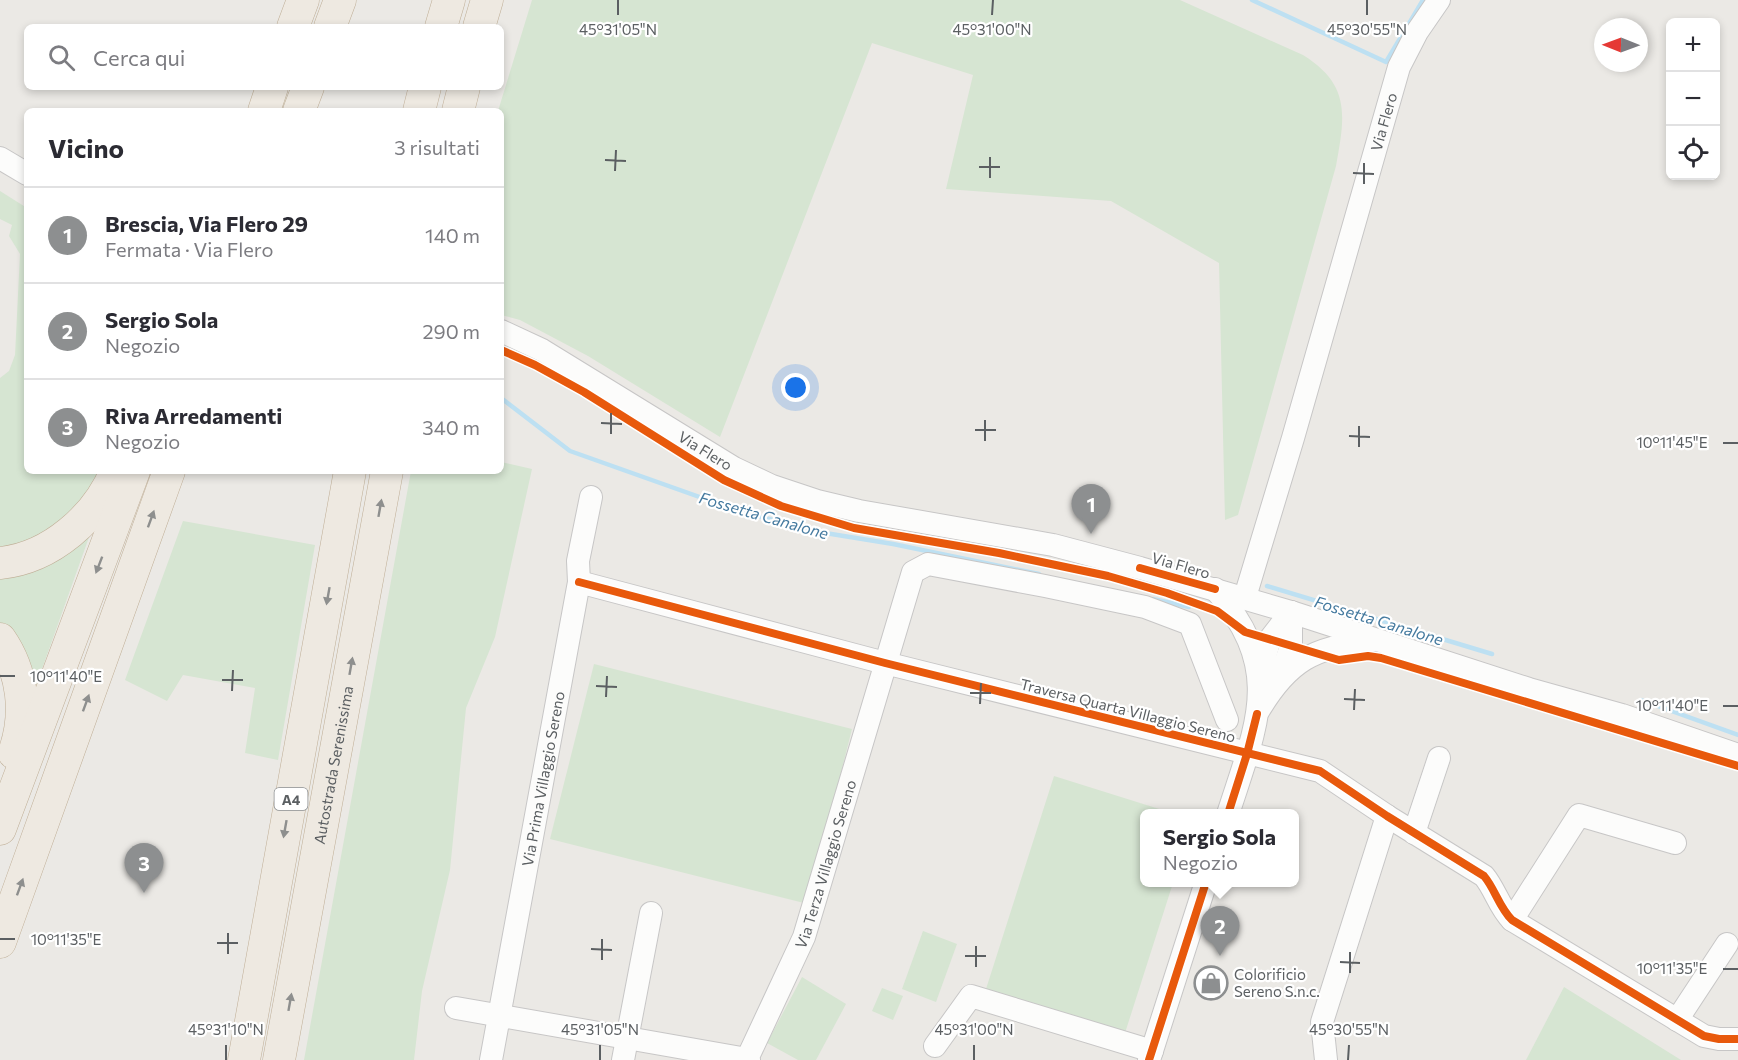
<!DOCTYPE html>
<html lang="it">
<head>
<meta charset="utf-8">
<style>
	:root { --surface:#fff; --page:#f2f2f3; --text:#2b2b33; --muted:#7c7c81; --line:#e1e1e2; --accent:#8d8f90 }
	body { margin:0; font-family:Commissioner,sans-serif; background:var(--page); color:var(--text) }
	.controls { position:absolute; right:18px; top:18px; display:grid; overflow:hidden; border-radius:9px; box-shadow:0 3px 9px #0003 }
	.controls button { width:54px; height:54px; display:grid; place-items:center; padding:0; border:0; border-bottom:2px solid var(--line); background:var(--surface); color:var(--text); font:30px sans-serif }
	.compass { position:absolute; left:1594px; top:18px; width:54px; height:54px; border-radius:50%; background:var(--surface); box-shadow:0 3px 9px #0003; rotate:271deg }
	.you { position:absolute; left:796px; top:388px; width:21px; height:21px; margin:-15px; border:4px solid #fff; border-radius:50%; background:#1a73e8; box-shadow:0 0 0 9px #1a73e833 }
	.badge { display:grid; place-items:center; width:39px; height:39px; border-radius:50%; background:var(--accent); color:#fff; font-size:20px; font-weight:700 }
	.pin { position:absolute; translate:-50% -50px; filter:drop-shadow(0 2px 3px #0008) }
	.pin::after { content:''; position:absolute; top:32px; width:21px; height:18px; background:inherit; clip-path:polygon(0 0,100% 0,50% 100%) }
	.popup { position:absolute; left:1140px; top:809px; width:159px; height:78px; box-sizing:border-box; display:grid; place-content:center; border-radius:9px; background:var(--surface); filter:drop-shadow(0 2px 4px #0005); font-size:20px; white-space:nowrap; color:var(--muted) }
	.popup b { font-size:22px; color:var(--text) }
	.popup::after { content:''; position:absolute; left:50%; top:100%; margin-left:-12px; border:12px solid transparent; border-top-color:var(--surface) }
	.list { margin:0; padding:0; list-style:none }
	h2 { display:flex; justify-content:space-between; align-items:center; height:78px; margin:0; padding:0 24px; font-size:26px }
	h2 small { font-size:20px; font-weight:400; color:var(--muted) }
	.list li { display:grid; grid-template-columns:39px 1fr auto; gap:18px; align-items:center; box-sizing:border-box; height:96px; padding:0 24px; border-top:2px solid var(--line) }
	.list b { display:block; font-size:22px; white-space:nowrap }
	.list p { margin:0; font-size:20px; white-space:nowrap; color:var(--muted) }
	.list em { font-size:20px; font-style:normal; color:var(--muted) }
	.icon { flex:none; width:33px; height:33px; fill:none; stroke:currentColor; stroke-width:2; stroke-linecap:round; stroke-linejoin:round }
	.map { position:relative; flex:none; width:1738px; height:1060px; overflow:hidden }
	.search { position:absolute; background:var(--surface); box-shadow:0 3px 9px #0003; left:24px; top:24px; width:480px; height:66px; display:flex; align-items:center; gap:15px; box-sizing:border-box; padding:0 21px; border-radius:9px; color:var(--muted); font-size:22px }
	.panel { position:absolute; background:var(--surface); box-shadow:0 3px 9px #0003; left:24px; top:108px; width:480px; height:366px; border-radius:9px }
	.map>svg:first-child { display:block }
	.green { fill:#d6e5d2 }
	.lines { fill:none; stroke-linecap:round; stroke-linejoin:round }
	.stream { stroke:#bde0f2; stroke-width:4.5 }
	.minor-casing { stroke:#c7c6c6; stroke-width:24 }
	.highway-casing { stroke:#bfae96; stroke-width:33 }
	.minor { stroke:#fcfcfb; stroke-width:22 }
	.highway { stroke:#eee9e1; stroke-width:32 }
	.cycleway-casing { stroke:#fff; stroke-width:11 }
	.cycleway { stroke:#e8590c; stroke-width:8 }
	.oneway { fill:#8e8f8e }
	.ticks { fill:none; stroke:#5b5f62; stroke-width:2 }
	.labels { text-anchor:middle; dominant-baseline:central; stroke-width:4.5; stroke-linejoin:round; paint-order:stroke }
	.shield { fill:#fff; stroke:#8c8f91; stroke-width:1.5 }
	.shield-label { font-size:14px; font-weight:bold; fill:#5b5f62 }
	.street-label { font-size:15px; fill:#5b5f62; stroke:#fff }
	.poi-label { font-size:15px; fill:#5b5f62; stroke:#fff; text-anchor:start }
	.water-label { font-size:16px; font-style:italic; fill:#457a9f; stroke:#fff }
	.ticks-label { font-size:15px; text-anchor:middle; fill:#5b5f62; stroke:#fff; stroke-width:4.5; stroke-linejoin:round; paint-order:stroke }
</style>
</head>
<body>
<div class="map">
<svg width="1738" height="1060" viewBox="0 0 1738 1060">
	<rect width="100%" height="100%" fill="#ebe9e5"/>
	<!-- green -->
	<g class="green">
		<path d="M532,0H1180L1303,55C1351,85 1345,116 1336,166L1238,515L1225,520L1219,263L1111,201L946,189L973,75L872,43L720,437L588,356L520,320L501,315V111H498Z"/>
		<polygon points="0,191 27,208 27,471 102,471 78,510 34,540 0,550 0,378 9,371 15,355 20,254 9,236 12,225 0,219"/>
		<polygon points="501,462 532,469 495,637 466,708 450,870 422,991 414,1060 304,1060 411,471 501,471"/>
		<polygon points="183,521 315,545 278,760 245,753 255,688 183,675 167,701 125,680"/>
		<polygon points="93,526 32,697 0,624 0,575"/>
		<polygon points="594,664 852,729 808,904 550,839"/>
		<polygon points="1054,776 1172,813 1145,814 1145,882 1173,883 1125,1033 986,989"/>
		<polygon points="923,931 957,944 936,1002 902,989"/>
		<polygon points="802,977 846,1004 816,1060 798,1060 767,1043"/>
		<polygon points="1564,987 1681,1060 1526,1060"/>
		<polygon points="882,988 903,996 893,1020 872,1011"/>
	</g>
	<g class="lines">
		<!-- stream -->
		<g class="stream">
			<polyline points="1252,0 1386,62 1423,0"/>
			<polyline points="501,398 570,451 742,512 819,532 893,544 1039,574"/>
			<polyline points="1267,586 1492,654"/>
			<polyline points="1153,599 1189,607"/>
			<polyline points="1641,700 1738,735"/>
		</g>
		<!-- minor casing -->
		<g class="minor-casing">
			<g id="minor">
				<polyline points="0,158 27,174"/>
				<path id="s1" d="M501,331L542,350L734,468L772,486L817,501L859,511L1053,545L1140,568L1291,612L1529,689L1622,715L1738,755"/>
				<path d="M579,582L885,663L1320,771L1387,816L1484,876C1495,889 1499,907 1512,920L1704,1036L1719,1039H1738"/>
				<path d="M1215,589C1285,670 1257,723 1228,814"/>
				<path id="s2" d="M1245,597L1293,438L1399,67L1417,32L1439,0"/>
				<polyline points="1260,673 1270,639 1291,612"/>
				<polyline points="1279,679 1291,647 1291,612"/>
				<path d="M1259,710C1288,661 1314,647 1370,641"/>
				<polyline points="1414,833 1439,758"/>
				<polyline points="1512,920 1579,815 1675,843"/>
				<polyline points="456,1008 747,1059"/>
				<polyline points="1677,1020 1727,944"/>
				<polyline points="935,1046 971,996 1152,1051"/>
				<path id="s3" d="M491,1060L579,582L578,561L591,497"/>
				<polyline points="623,1060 651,913"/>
				<path id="s4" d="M749,1060L747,1059L804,937L913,572L928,564L1045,586L1145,607L1190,624L1227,720"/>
				<polyline points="1149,1060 1206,882"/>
				<polyline points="1326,1060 1322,1022 1387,816"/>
			</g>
		</g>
		<!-- highway casing -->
		<g class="highway-casing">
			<g id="highway">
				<polyline points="293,27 303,0"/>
				<polyline points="330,27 340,0"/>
				<polyline points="441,27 449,0"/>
				<polyline points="479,27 487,0"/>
				<polyline points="264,111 272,87"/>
				<polyline points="299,111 308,87"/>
				<polyline points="419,111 425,87"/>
				<polyline points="458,111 464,87"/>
				<path d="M0,563C51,558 97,517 116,471"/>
				<path d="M0,639C23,672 28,714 14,753"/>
				<polyline points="0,829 134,471"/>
				<polyline points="0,942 169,471"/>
				<polyline points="244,1060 350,471"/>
				<path id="s5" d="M279,1060L387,471"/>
			</g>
		</g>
		<!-- minor -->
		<use href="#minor" class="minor"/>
		<!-- highway -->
		<use href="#highway" class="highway"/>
		<!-- cycleway casing -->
		<g class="cycleway-casing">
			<g id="cycleway">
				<polyline points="501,350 535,365 584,392 724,480 781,506 854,528 999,553 1108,576 1167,593 1217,611 1245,632 1339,660 1368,656 1381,658 1738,766"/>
				<polyline points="1140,568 1215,589"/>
				<path d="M579,582L885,663L1320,771L1387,816L1484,876C1495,889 1499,907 1512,920L1704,1036L1719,1039H1738"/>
				<polyline points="1228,814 1247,754 1257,714"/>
				<polyline points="1149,1060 1206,882"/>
			</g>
		</g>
		<!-- cycleway -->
		<use href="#cycleway" class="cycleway"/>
	</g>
	<!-- one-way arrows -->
	<defs><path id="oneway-solid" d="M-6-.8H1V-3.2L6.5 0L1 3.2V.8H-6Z" transform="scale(1.5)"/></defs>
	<g class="oneway">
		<use href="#oneway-solid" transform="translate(380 508) rotate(-80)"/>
		<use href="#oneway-solid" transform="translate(151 519) rotate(-70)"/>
		<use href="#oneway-solid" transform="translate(99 565) rotate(111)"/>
		<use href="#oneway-solid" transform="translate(328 596) rotate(100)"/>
		<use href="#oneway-solid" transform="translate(351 666) rotate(-80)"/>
		<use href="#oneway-solid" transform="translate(86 703) rotate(-70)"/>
		<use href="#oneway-solid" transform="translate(285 829) rotate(100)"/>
		<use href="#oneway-solid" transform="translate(20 887) rotate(-70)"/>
		<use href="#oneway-solid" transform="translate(290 1002) rotate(-80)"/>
	</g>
	<!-- ticks -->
	<path class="ticks" d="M618,15V0M992,15L993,0M1367,15V0M605,160L626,161M979,167H1000M615,171L616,150M1353,173L1374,174M990,178V157M1364,184V163M601,423L622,424M975,430H996M611,434V413M1349,436L1370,437M985,441V420M1723,443H1738M1359,447V426M0,676H15M222,680H243M596,686L617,687M232,691L233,670M970,693H991M606,697L607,676M1344,699L1365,700M980,704L981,683M1723,706H1738M1354,710L1355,689M0,939H15M217,943H238M591,949L612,950M228,954V933M965,956H986M602,960V939M1340,962L1360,963M976,967V946M1723,969H1738M1350,973V952M226,1060V1045M600,1060V1045M974,1060V1045M1348,1060L1349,1045"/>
	<!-- icons -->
	<defs>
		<g id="shop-ring" transform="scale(1.725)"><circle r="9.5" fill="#fff" stroke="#8d8f90" stroke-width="1.5"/><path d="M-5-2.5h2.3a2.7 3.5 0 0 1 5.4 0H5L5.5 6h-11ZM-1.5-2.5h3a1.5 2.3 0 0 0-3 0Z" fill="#8d8f90"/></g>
	</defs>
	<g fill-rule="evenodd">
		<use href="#shop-ring" x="1211" y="983"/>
	</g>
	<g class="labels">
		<!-- shield labels -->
		<rect class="shield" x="274.5" y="788" width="33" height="22" rx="4.5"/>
		<g class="shield-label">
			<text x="291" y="799">A4</text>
		</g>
		<!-- street labels -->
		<g class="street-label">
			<text stroke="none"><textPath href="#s2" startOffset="495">Via Flero</textPath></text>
			<text stroke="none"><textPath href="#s1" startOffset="237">Via Flero</textPath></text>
			<text transform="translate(1181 565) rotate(16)">Via Flero</text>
			<text transform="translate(1128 710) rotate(14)">Traversa Quarta Villaggio Sereno</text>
			<text stroke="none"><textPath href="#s5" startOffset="300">Autostrada Serenissima</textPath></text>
			<text stroke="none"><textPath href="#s3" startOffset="286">Via Prima Villaggio Sereno</textPath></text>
			<text stroke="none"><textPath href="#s4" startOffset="213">Via Terza Villaggio Sereno</textPath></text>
		</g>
		<!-- poi labels -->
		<g class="poi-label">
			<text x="1234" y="974">Colorificio<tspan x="1234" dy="17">Sereno S.n.c.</tspan></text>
		</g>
		<!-- water labels -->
		<g class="water-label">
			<text transform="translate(764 515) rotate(16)">Fossetta Canalone</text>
			<text transform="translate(1379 620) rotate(17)">Fossetta Canalone</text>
		</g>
	</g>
	<g class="ticks-label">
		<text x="618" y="35">45°31'05"N</text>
		<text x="992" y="35">45°31'00"N</text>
		<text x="1367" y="35">45°30'55"N</text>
		<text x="1672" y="448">10°11'45"E</text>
		<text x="66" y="682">10°11'40"E</text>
		<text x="1672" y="711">10°11'40"E</text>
		<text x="66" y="945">10°11'35"E</text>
		<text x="1672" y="974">10°11'35"E</text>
		<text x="226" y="1035">45°31'10"N</text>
		<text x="600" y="1035">45°31'05"N</text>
		<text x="974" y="1035">45°31'00"N</text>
		<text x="1349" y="1035">45°30'55"N</text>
	</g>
</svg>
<div class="controls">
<button>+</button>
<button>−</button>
<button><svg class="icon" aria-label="locate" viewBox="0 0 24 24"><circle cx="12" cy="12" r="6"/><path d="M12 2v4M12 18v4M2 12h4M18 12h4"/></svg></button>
</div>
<svg class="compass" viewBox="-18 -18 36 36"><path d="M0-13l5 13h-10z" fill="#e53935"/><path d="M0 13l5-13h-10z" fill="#7c7c81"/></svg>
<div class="you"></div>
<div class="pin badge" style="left:1091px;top:534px">1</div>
<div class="pin badge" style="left:1220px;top:956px">2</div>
<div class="popup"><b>Sergio Sola</b>Negozio</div>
<div class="pin badge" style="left:144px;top:893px">3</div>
<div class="search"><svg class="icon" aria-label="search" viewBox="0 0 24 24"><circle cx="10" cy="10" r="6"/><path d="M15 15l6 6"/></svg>Cerca qui</div>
<section class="panel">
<h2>Vicino<small>3 risultati</small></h2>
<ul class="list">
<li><span class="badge">1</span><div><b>Brescia, Via Flero 29</b><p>Fermata · Via Flero</p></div><em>140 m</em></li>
<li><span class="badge">2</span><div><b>Sergio Sola</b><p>Negozio</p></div><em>290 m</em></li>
<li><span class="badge">3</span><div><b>Riva Arredamenti</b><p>Negozio</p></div><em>340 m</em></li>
</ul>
</section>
</div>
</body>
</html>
